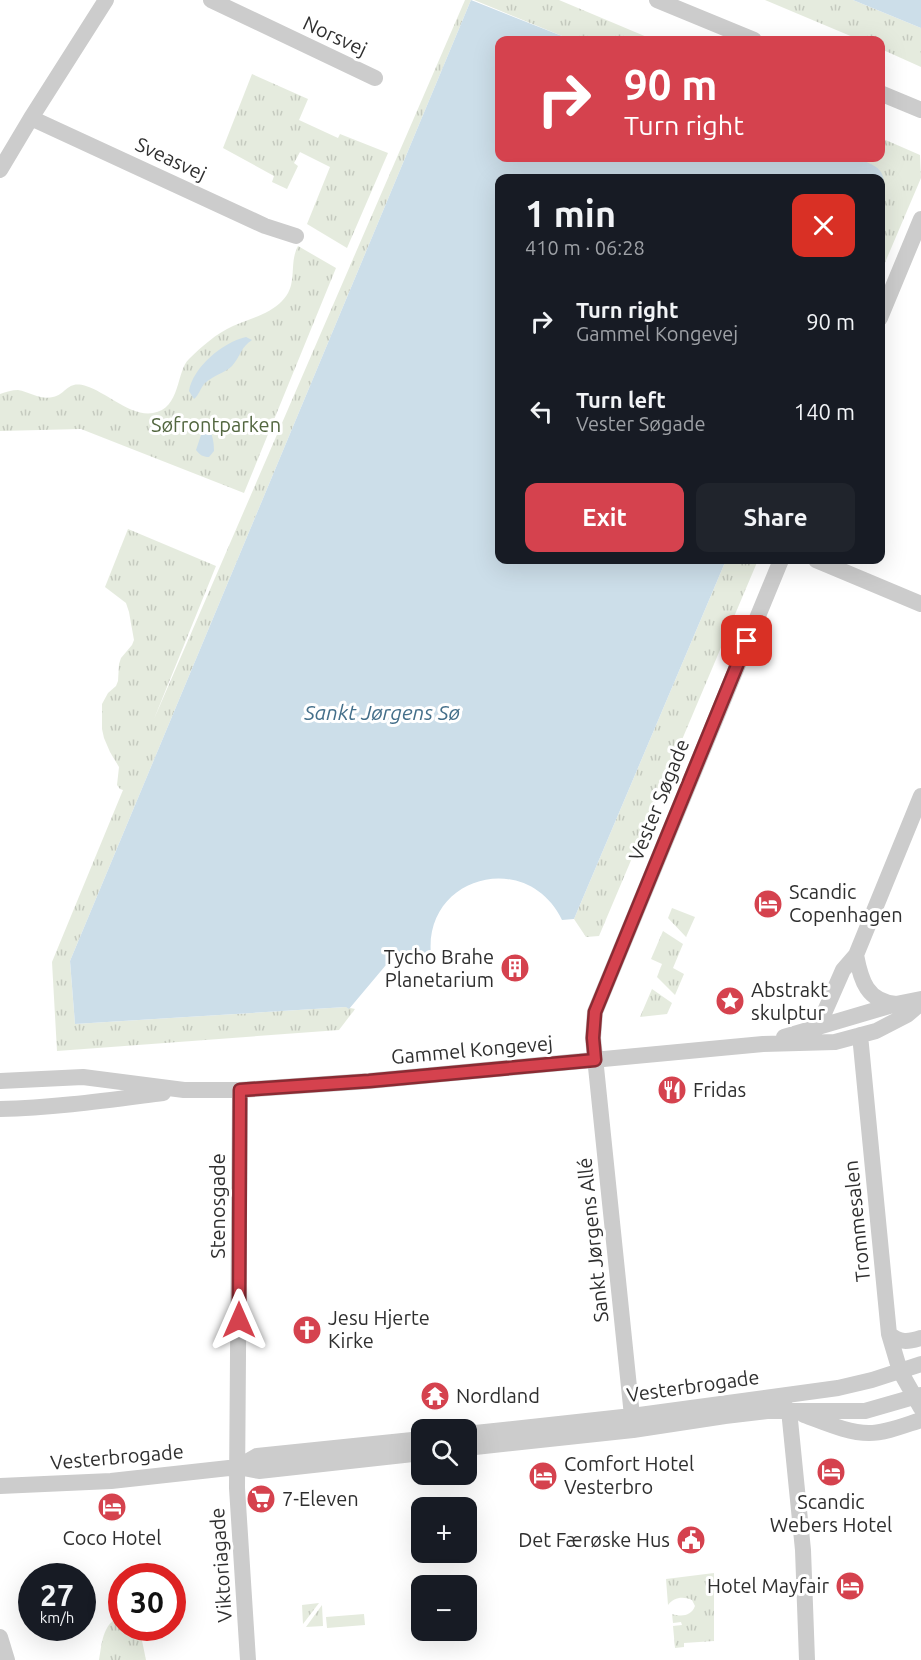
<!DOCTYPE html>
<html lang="en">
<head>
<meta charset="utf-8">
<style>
  body { margin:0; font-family:Ubuntu,sans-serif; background:#20242c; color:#f1f3f6; height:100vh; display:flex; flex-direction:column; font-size:22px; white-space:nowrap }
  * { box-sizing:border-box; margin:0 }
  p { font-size:20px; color:#9ea1a6 }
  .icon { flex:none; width:33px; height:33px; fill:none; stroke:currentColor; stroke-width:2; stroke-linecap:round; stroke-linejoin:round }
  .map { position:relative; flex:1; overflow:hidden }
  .drawer { position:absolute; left:495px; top:174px; width:390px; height:390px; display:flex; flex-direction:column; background:#171b24; border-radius:12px; box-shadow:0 6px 24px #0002 }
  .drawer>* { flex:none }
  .banner { position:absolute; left:495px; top:36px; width:390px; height:126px; border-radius:12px; box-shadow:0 6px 24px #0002; background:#d5424e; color:#fff; overflow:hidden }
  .controls { position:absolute; left:411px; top:1419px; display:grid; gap:12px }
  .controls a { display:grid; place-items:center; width:66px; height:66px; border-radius:12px; background:#171b24; box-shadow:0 6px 24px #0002; font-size:30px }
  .speed { position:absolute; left:18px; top:1563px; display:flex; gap:12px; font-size:30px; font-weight:700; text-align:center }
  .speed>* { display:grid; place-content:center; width:78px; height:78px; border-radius:50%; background:#171b24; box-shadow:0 6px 24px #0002; line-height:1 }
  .speed small { font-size:15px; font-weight:400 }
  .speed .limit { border:9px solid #d22; background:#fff; color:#111 }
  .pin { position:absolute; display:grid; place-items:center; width:51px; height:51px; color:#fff; margin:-26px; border-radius:12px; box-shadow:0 3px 9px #0006 }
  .me { position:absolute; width:66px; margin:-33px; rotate:0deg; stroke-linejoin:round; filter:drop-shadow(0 0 4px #0008) }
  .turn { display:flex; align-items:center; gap:21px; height:126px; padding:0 30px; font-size:27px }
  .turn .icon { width:78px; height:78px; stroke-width:2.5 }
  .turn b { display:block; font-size:42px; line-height:51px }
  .round { display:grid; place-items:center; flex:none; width:63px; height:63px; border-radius:12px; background:#20242c }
  .headline { display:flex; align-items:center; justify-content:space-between; height:102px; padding:0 30px }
  h1 { font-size:36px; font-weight:600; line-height:45px }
  .action { display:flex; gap:12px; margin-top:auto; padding:12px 30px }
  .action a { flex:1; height:69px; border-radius:12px; background:#d5424e; color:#fff; font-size:24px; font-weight:600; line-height:69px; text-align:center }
  .action a+a { background:#20242c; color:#f1f3f6 }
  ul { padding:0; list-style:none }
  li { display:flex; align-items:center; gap:18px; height:90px; padding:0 30px }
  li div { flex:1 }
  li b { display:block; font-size:22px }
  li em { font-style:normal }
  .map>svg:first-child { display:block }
  .grass { fill:url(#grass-tufts) }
  .garden { fill:#e5ebde }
  .water { fill:#ccdee9 }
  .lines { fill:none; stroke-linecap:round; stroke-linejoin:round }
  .minor { stroke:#ccc; stroke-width:16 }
  .route-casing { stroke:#8a2b33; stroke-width:15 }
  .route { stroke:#d5424e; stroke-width:10 }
  .labels { text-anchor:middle; stroke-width:6; stroke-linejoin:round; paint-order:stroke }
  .street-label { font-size:20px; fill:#2f2f2f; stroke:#fff }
  .park-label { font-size:20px; fill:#536740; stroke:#fff }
  .poi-label { font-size:20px; fill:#2f2f2f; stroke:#fff; text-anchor:start }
  .water-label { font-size:21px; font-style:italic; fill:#446f8a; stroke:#fff }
</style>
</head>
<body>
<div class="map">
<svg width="921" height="1660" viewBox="0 0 921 1660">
  <defs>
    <pattern id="grass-tufts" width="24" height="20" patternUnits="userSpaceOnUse" patternTransform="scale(1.5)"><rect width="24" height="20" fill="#e5ebde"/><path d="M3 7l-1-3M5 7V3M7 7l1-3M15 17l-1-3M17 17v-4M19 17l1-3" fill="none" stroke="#c5cabf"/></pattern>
  </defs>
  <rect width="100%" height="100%" fill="#fff"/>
  <path class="grass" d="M465,0H471L70,961L75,1024L346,1007L355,1009L339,1030L57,1051L52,962L123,790L120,789L117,785L119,767L110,752L104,738L102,729V704L108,693L116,686L118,681L119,664L121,658L132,645L134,640L129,612L126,603L105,587L128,529L216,566L154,719Z
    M474,0H559L654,40H572Z
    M765,0H853L921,28V67L881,49L880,40H860Z
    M252,74L308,99L299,120L338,138L340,134L388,153L347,248L307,224L330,167L300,152L294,163L298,166L287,189L272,182L274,176L223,148Z
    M881,138L920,155L921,178L881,272L880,194L884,180L856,158H880Z
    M298,246L336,268L244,493L81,429L0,431V394C6,392 12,390 18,390C30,392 40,400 53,397C67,394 67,380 86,386C106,392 131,417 153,413C181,409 176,371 189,359C201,347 217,333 233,326C249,319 270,314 282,301C299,284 288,265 298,246Z
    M726,560H758L599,936L586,937L574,919Z
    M672,908L695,917L686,937L668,918Z
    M663,931L683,944L673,968L684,974L675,995L657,977L662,964L651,959Z
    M652,989L672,1003L667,1014L640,1017Z
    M714,1573V1641L684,1643V1647L675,1648L673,1626L682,1625L681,1622L673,1623L672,1614C682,1617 691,1616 695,1606L692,1600C683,1596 674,1597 668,1605L666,1579Z
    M319,1603L303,1624L302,1605Z
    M322,1605L323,1626L306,1627Z
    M119,1617H121L122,1628H133L134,1633L140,1631L146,1660H99C102,1644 102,1625 119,1617Z"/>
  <path class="garden" d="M364,1614L365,1625L327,1628L326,1617Z"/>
  <path class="water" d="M471,0L572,40H500V158H856C875,165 890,170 881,194L880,178H500V560H726L574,919L562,920C527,848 423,876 431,955L391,959L349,1009L346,1007L75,1024L70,961Z
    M853,0H921V28Z
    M246,337L252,340C240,348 241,356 232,366C225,373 213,375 204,384C200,389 199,395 194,399L189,391C193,367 223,342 246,337Z
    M202,422C212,427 214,441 214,451L209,457C203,457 200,455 196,450L201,435V423Z"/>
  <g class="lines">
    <path class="minor" d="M211,0L375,78
      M657,0L754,40
      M880,93L921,110
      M31,118L265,226L296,236
      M0,170L31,118L106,0
      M880,318L921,219
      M816,560L921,604
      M856,955C861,981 867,1001 896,1004
      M818,1027L843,970L856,955L921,796
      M860,1035L889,1334L900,1371L921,1408
      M784,1037L896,1004L921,999
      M0,1081L83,1077L184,1090H240L369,1081L763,1044L835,1042L876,1031L907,1015L921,1003
      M240,1090L237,1488L248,1660
      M0,1109C55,1108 109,1100 163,1093
      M889,1334C900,1343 908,1342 921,1338
      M789,1410L803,1550L807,1660
      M804,1415C824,1422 847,1433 869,1433C886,1433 905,1425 921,1420
      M632,1416L593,1038L595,1012L781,560
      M466,1434L632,1416L838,1388L872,1380L921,1364
      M466,1448L633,1430L725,1416L767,1411H865L921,1395
      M238,1467L257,1456L422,1439
      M0,1486L111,1481L238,1467L259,1471L422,1453
      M0,1637L7,1660"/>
  </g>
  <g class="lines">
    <g class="route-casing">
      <path id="route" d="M239,1320L240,1090L369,1081L595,1060L593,1038L595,1012L747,641"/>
    </g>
    <use href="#route" class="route"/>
  </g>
  <defs>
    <g id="hotel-disc" transform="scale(1.5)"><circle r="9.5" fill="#d5424e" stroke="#fff"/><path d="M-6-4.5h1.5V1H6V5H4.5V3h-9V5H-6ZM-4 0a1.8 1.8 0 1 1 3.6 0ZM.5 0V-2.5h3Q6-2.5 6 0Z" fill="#fff"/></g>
    <g id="building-disc" transform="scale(1.5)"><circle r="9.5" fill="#d5424e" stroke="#fff"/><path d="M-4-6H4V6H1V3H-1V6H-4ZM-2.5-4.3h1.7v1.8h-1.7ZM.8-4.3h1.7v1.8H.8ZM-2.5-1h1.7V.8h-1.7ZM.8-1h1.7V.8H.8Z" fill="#fff"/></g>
    <g id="sight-disc" transform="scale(1.5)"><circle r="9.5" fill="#d5424e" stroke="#fff"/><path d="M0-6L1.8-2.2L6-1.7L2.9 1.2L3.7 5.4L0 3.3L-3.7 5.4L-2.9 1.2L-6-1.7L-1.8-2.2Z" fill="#fff"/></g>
    <g id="restaurant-disc" transform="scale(1.5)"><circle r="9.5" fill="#d5424e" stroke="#fff"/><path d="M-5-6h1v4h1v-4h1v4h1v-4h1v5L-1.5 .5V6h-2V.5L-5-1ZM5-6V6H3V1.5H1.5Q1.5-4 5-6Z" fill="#fff"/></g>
    <g id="church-disc" transform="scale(1.5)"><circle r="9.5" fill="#d5424e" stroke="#fff"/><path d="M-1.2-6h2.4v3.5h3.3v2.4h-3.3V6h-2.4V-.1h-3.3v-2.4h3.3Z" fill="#fff"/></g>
    <g id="temple-disc" transform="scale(1.5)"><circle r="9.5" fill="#d5424e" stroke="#fff"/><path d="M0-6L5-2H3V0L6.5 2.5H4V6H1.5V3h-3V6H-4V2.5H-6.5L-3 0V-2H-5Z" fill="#fff"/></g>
    <g id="supermarket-disc" transform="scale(1.5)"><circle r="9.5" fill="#d5424e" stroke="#fff"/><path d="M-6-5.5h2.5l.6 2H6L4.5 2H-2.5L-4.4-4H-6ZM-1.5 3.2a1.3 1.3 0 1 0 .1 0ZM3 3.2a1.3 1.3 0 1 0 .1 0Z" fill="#fff"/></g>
    <g id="civic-disc" transform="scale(1.5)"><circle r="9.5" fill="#d5424e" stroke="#fff"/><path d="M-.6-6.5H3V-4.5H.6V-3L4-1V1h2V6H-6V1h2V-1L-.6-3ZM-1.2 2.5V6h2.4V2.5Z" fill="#fff"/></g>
  </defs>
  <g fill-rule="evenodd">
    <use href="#hotel-disc" x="768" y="904"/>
    <use href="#building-disc" x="515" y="968"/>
    <use href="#sight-disc" x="730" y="1001"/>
    <use href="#restaurant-disc" x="672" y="1090"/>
    <use href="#church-disc" x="307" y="1330"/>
    <use href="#temple-disc" x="435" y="1396"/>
    <use href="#hotel-disc" x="831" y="1472"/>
    <use href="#hotel-disc" x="543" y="1476"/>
    <use href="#supermarket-disc" x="261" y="1499"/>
    <use href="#hotel-disc" x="112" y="1507"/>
    <use href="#civic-disc" x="691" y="1540"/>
    <use href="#hotel-disc" x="850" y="1586"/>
  </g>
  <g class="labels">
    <g class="street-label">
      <text transform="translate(335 36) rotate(25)" y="7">Norsvej</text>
      <text transform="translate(171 159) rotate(25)" y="7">Sveasvej</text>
      <text transform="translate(659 800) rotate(-68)" y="7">Vester Søgade</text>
      <text transform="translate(472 1050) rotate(-5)" y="7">Gammel Kongevej</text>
      <text transform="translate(218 1206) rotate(-90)" y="7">Stenosgade</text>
      <text transform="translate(857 1221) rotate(-96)" y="7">Trommesalen</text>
      <text transform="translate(593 1240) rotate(-96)" y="7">Sankt Jørgens Allé</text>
      <text transform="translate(693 1386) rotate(-8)" y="7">Vesterbrogade</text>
      <text transform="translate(117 1457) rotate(-5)" y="7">Vesterbrogade</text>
      <text transform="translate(221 1565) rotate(-94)" y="7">Viktoriagade</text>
    </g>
    <g class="park-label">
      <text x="216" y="432">Søfrontparken</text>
    </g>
    <g class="poi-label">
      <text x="789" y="899">Scandic<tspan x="789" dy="23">Copenhagen</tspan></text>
      <text x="494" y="964" text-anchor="end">Tycho Brahe<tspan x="494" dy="23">Planetarium</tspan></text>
      <text x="751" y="997">Abstrakt<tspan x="751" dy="23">skulptur</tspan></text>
      <text x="693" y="1097">Fridas</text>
      <text x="328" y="1325">Jesu Hjerte<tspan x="328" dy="23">Kirke</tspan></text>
      <text x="456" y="1403">Nordland</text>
      <text x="564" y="1471">Comfort Hotel<tspan x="564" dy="23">Vesterbro</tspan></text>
      <text x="282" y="1506">7-Eleven</text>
      <text x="831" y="1509" text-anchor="middle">Scandic<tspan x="831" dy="23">Webers Hotel</tspan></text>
      <text x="112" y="1545" text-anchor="middle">Coco Hotel</text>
      <text x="670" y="1547" text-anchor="end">Det Færøske Hus</text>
      <text x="829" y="1593" text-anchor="end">Hotel Mayfair</text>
    </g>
    <g class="water-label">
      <text x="382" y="720">Sankt Jørgens Sø</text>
    </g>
  </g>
</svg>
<div class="controls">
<a><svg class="icon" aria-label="search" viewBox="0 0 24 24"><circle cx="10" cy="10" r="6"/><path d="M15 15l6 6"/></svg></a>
<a>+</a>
<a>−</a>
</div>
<div class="speed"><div>27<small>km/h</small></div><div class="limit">30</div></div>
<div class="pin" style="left:747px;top:641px;background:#d93025"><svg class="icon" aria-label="arrive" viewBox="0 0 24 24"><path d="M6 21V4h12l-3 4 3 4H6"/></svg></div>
<svg class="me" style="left:239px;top:1320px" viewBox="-20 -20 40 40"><path d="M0-17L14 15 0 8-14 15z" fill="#d5424e" stroke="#fff" stroke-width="4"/></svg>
<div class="banner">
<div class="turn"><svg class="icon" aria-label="right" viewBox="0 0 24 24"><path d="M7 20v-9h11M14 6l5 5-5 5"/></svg><div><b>90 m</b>Turn right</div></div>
</div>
<section class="drawer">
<div class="headline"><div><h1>1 min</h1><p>410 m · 06:28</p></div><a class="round" style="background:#d93025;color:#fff"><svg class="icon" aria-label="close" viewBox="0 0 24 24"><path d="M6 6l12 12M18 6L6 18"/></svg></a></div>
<ul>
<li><svg class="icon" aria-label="right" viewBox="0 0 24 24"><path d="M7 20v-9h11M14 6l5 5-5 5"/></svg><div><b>Turn right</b><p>Gammel Kongevej</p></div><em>90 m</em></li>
<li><svg class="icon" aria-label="left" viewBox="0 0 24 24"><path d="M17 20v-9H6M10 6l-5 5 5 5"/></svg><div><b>Turn left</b><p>Vester Søgade</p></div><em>140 m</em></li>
</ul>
<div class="action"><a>Exit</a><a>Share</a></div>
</section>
</div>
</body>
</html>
